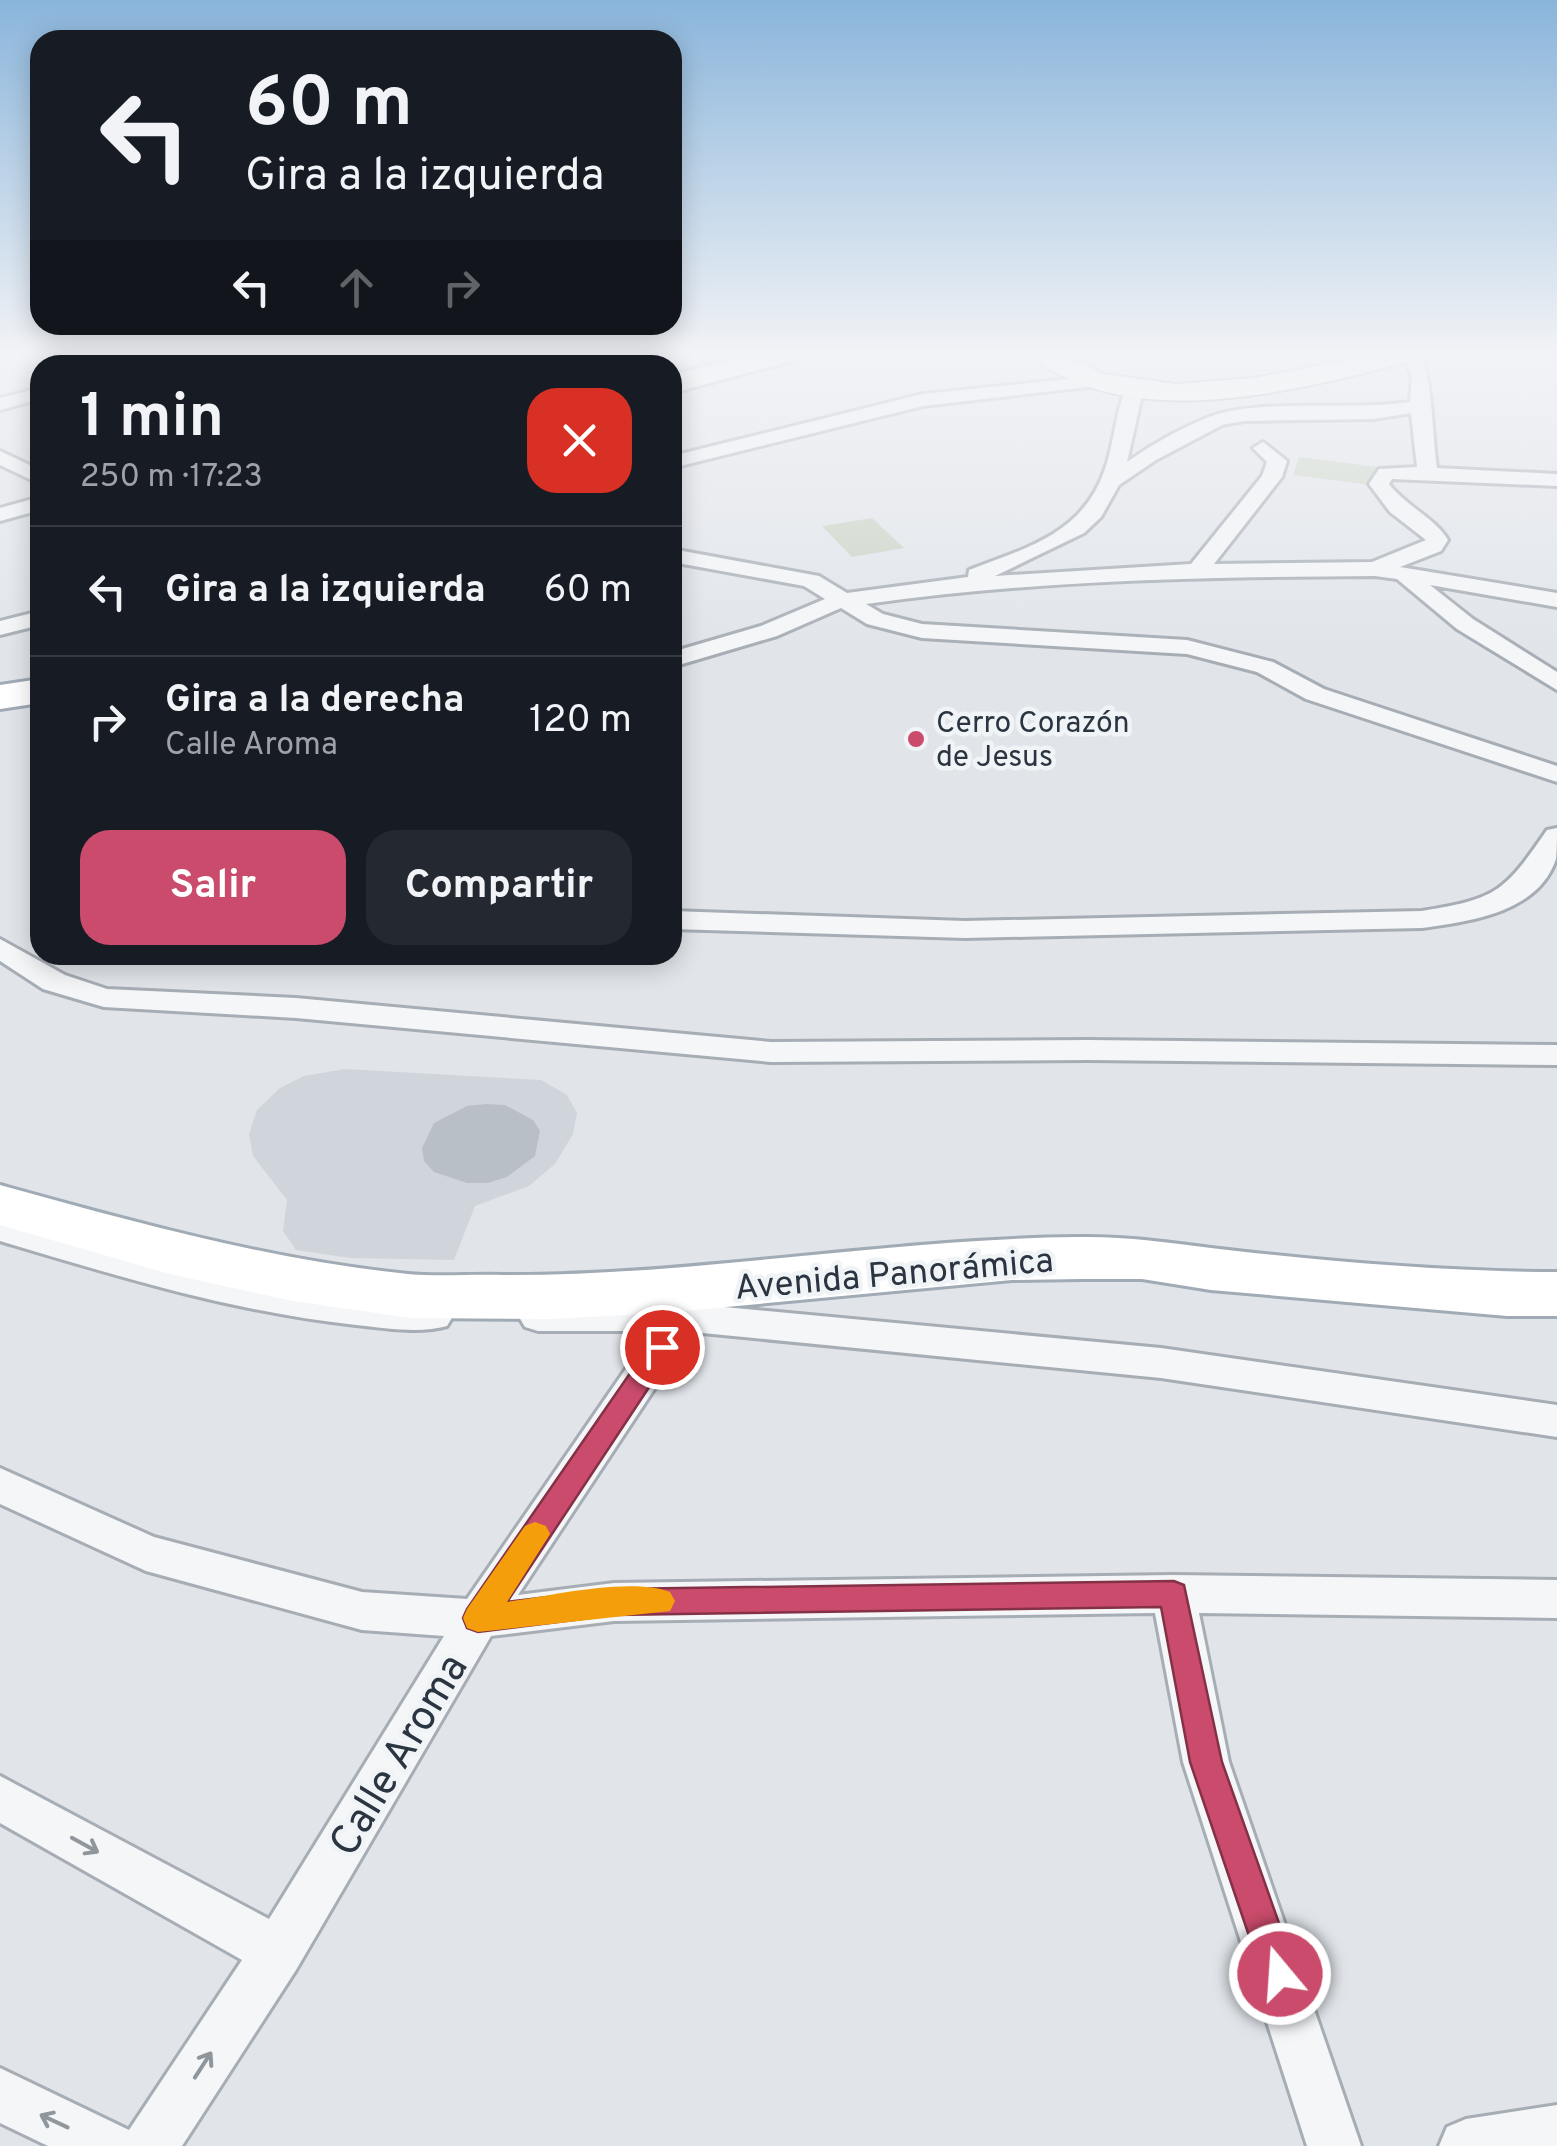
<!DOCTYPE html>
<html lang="es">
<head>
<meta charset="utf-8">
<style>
  body { margin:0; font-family:Overpass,sans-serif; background:#242831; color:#f1f3f6; height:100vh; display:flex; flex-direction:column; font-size:38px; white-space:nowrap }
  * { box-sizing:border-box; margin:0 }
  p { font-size:32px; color:#9ea1a6 }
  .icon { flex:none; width:55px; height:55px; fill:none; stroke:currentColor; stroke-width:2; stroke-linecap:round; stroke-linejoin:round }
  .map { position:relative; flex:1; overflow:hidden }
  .panel { position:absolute; left:30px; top:355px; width:652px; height:610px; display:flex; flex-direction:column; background:#171b24; border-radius:30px; box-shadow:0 5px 25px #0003 }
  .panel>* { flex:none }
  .banner { position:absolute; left:30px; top:30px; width:652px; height:305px; border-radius:30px; box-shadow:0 5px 25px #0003; background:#171b24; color:#f1f3f6; overflow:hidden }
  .pin { position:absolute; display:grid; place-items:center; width:85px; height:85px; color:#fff; margin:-42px; border:5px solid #fff; border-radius:50%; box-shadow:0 2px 10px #0007 }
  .me { position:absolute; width:110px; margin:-55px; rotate:342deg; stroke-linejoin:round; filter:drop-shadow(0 0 8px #0008) }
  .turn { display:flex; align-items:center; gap:35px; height:210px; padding:0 50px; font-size:45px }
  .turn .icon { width:130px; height:130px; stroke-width:2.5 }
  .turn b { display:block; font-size:70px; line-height:85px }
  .lanes { display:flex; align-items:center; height:95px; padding:0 50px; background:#0003; justify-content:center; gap:50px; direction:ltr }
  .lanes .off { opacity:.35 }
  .round { display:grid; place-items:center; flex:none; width:105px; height:105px; border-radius:30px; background:#242831 }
  .headline { display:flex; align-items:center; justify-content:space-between; height:170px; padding:0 50px }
  h1 { font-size:60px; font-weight:700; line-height:75px }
  .button { display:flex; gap:20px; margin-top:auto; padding:20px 50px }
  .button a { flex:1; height:115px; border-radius:30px; background:#ca4b6b; color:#fff; font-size:40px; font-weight:700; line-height:115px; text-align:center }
  .button a+a { background:#242831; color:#f1f3f6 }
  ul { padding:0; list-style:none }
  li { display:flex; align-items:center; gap:30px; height:130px; padding:0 50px; border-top:2px solid #363941 }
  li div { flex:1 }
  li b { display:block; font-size:38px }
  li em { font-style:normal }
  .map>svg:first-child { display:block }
  .built { fill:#d0d5db }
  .green { fill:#c9d3c3 }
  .building { fill:#b9bfc6 }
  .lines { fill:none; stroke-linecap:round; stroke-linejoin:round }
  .street-casing { stroke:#a6adb4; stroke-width:6 }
  .secondary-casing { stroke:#a6adb4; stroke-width:4 }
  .primary-casing { stroke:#a1abb5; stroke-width:6 }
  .street { fill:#f4f6f8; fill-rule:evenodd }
  .secondary { fill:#fff; fill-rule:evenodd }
  .primary { fill:#fff; fill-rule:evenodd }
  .oneway { stroke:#8f969c }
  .route { fill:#ca4b6b; stroke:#833146; stroke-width:2.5 }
  .slow { fill:#f59e0b }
  .poi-dot { fill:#ca4b6b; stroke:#f1f4f7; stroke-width:4 }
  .labels { text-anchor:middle; stroke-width:9; stroke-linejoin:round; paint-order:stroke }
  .far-poi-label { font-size:30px; fill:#2a3541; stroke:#f1f4f7; text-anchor:start }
  .street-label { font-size:35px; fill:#2a3541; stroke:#f1f4f7 }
  .near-street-label { font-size:42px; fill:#2a3541; stroke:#f1f4f7 }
</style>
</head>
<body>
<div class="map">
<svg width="1557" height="2146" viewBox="0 0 1557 2146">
  <rect width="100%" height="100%" fill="#e1e5ea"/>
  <path class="built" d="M345,1069L541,1080L567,1095L577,1113L573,1134L555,1164L529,1186L475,1206L454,1260L350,1258L296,1250L283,1231L287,1200L253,1156L249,1134L257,1110L280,1088L304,1076Z"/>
  <path class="green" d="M1299,457L1377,467L1372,485L1293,475Z
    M872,518L904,548L852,557L822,526Z"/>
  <path class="building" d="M486,1104L505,1105L533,1120L540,1131L535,1156L507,1177L488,1183H467L434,1172L424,1161L422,1148L434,1123L467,1106Z"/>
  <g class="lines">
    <g class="street-casing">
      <path id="street" d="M161,354H190L161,365H132Z
        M494,354H537L554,363C539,367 526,358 512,360C496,362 484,365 468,365Z
        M635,354H661L637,365H611Z
        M1330,354H1354L1372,364L1363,369Z
        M1403,354H1421C1433,386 1432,432 1437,468L1557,474V486L1392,479L1389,484C1406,506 1436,519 1448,540L1441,551L1400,567L1557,593V607L1430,585L1473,619L1557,672V690L1457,629L1397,579L1375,576C1205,577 1034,580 866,604L883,614L922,624L1187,640L1273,662L1324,689L1557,766V782L1306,699L1257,672L1187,654L922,638L867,624L841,608L777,636L672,667V652L761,626L825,599L804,586L672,562V549L819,576L847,593L968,577L969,570C1029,547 1085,533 1106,466C1115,439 1116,407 1129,382H1141L1144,386L1127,462C1151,445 1181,428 1209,417C1258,398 1352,411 1410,402L1412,377ZM1411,413L1417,467L1379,469L1369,484L1390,512L1426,540L1372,562L1214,564L1282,477L1287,461L1263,442L1253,448L1267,462L1262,476L1191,564L995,576L1084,533L1101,517L1119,485L1156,460L1222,425L1244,421L1374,419Z
        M1098,376L1107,381L1104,385L923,406L672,468V456L923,394Z
        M40,388V399L0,410V398Z
        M0,451L40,470V484L0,465Z
        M40,497V510L0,521V508Z
        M40,611V625L0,635V621Z
        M1557,828C1557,837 1557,851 1556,859C1538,913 1470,921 1422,928L965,938L672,929V911L965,921L1422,911C1498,899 1505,891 1547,830Z
        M0,939L65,975L107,989L296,998L771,1042L1089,1040L1557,1045V1065L1089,1060L771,1062L296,1018L104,1007L43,989L0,961Z
        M0,1215C143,1257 284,1295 434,1302L447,1306L453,1316L447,1326C420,1334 385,1328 356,1325C234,1312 117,1276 0,1241Z
        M538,1303H682L1161,1348L1557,1405V1437L1161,1378L692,1332L518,1595L614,1583L1173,1575L1557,1580V1618L1199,1613L1229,1762L1361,2146H1307L1183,1762L1155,1613L614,1621L491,1636L296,1970L182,2146H48L0,2123V2068L129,2130L242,1960L0,1823V1776L269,1919L444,1636L362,1630L146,1571L0,1504V1468L154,1537L362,1592L467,1599L652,1331H538L525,1327L519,1317L525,1307Z
        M1557,2105V2146H1439L1447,2127L1466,2119Z"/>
    </g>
    <g class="secondary-casing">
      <path id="secondary" d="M1029,354H1062L1104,374L1175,384L1255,378L1375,354H1423L1419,359C1314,386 1163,428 1061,375C1050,369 1037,364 1029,354Z"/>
    </g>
    <g class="primary-casing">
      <path id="primary" d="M753,354H800L796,360L672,393V375Z
        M40,679V703L0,709V685Z
        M0,1185C134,1222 269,1260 408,1274C439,1277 472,1274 503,1275C695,1276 885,1239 1077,1237C1123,1236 1165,1242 1211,1248C1321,1261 1447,1272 1557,1272V1316H1507L1211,1290L1142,1279H1082L1012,1280L662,1313L551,1319L411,1318L293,1301L170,1274L0,1225Z"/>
    </g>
    <use href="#street" class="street"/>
    <use href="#secondary" class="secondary"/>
    <use href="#primary" class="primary"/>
  </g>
  <defs><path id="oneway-shaft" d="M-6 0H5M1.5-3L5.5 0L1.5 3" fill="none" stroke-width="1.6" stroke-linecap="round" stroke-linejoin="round" transform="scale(2.5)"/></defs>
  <g class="oneway">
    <use href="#oneway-shaft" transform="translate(85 1845) rotate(29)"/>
    <use href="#oneway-shaft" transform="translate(203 2065) rotate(-57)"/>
    <use href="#oneway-shaft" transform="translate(54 2121) rotate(-155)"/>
  </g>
  <linearGradient id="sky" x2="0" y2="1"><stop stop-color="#8ab5db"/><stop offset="0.54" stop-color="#f2f3f6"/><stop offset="1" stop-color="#f2f3f6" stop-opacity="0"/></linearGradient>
  <rect width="1557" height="655" fill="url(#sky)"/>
  <path class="route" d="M662,1337L671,1340L675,1347L671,1354L507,1602L614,1589L1174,1581L1184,1585L1222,1762L1297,1974L1292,1986L1280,1992L1267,1986L1262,1974L1190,1762L1161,1607L614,1615L478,1632L467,1628L463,1618L467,1609L653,1340Z"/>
  <path class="slow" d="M535,1522L546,1526L550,1534L507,1602C551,1596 629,1577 670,1592L675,1601L670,1611L478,1632L467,1628L463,1618L467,1609L525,1526Z"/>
  <circle class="poi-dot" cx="916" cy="739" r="10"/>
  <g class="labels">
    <g class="far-poi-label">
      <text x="936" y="732">Cerro Corazón<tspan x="936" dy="34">de Jesus</tspan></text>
    </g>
    <g class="street-label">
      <text transform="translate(894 1273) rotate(-5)" y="12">Avenida Panorámica</text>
    </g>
    <g class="near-street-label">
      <text transform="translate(397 1754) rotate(-59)" y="15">Calle Aroma</text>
    </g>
  </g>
</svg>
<div class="pin" style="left:662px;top:1347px;background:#d93025"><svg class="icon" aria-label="arrive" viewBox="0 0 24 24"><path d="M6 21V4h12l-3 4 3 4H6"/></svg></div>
<svg class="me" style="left:1280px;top:1974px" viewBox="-20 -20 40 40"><circle r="17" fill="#ca4b6b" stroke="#fff" stroke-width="3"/><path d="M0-11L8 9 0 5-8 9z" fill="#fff"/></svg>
<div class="banner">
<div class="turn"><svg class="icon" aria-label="left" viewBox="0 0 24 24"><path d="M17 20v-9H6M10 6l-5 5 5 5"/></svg><div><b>60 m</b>Gira a la izquierda</div></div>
<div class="lanes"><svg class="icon" aria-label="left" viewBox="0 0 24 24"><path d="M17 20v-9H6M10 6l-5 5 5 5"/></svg><svg class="icon off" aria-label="ahead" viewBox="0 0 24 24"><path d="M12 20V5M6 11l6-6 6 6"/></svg><svg class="icon off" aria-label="right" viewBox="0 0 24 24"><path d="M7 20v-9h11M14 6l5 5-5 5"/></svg></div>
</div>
<section class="panel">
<div class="headline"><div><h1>1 min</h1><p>250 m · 17:23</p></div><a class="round" style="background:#d93025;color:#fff"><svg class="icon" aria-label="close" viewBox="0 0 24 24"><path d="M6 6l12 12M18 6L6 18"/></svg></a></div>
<ul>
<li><svg class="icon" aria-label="left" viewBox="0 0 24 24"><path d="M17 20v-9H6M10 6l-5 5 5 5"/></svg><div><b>Gira a la izquierda</b></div><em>60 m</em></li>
<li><svg class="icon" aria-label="right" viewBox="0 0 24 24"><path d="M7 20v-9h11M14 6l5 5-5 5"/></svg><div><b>Gira a la derecha</b><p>Calle Aroma</p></div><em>120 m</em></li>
</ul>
<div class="button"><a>Salir</a><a>Compartir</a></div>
</section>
</div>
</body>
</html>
